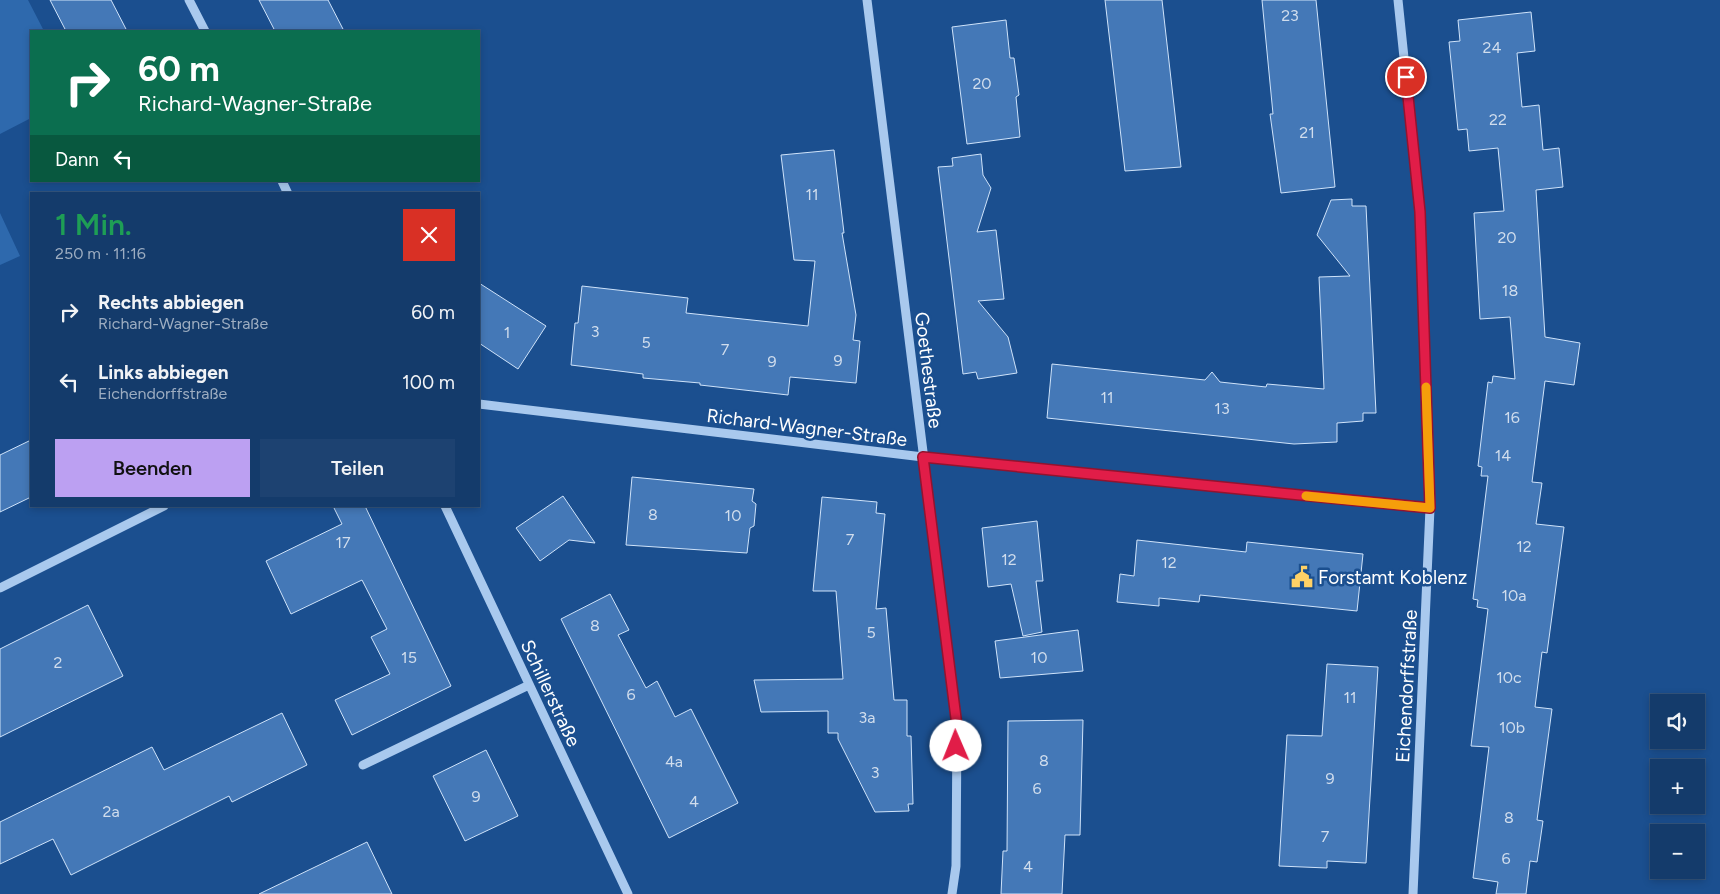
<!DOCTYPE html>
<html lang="de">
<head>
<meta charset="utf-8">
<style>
  body { margin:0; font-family:Figtree,sans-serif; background:#1d4271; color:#f1f3f6; height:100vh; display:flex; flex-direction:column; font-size:19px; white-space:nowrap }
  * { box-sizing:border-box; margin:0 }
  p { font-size:16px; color:#9dadc1 }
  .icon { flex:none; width:28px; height:28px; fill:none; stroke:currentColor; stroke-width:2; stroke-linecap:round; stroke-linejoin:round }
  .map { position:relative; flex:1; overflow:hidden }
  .panel { position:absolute; left:30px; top:192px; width:450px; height:315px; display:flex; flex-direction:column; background:#143b6b; border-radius:0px; box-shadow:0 2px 8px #0003,0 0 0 1px #33557e }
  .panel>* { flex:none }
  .guide { position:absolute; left:30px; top:30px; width:450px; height:152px; border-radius:0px; box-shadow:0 2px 8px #0003,0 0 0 1px #33557e; background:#0b6e4f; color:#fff; overflow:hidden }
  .controls { position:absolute; left:1650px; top:694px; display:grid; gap:10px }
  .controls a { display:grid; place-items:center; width:55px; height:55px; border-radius:0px; background:#143b6b; box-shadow:0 2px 8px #0003,0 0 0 1px #33557e; font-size:25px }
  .pin { position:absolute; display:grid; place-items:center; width:42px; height:42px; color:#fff; margin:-21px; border:2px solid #fff; border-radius:50%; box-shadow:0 1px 5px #0007 }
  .me { position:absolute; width:55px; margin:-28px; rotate:359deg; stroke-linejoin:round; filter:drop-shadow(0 0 4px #0008) }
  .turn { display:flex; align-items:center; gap:18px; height:105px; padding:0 25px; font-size:22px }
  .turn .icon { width:65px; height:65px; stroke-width:2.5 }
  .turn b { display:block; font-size:35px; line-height:42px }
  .then { display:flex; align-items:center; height:48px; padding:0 25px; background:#0003; gap:10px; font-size:19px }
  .round { display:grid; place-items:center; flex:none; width:52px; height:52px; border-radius:0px; background:#1d4271 }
  .head { display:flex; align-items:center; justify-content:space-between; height:85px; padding:0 25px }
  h1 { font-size:30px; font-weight:600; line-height:38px; color:#1e9e55 }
  .primary-button { display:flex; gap:10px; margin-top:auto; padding:10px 25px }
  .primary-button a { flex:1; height:58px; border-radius:0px; background:#bca0f2; color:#111; font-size:20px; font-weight:600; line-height:58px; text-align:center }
  .primary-button a+a { background:#1d4271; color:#f1f3f6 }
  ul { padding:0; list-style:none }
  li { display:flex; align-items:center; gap:15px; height:70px; padding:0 25px }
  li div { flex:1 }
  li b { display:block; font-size:19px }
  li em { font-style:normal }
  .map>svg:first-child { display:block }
  .green { fill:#2e69ad }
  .building { fill:#4478b7; stroke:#cfe3fa }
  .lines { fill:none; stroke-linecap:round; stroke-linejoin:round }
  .minor { stroke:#a9c9ee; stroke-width:9 }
  .route-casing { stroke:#92132f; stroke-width:12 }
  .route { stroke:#e11d48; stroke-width:9 }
  .slow { stroke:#f59e0b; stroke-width:9 }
  .labels { text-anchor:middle; stroke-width:5; stroke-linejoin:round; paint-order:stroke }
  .number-label { font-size:16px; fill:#d0dded }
  .street-label { font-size:19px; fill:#fff; stroke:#1b4f8f }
  .poi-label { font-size:19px; fill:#fff; stroke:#1b4f8f; text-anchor:start }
</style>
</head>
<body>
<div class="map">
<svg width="1720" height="894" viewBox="0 0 1720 894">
  <rect width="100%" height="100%" fill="#1b4f8f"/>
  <path class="green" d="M0,0H28L44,31H31V118L0,134Z
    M0,213L20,256L0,265Z"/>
  <path class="building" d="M50,0H111L127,31H66Z
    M259,0H328L344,31H275Z
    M1105,0H1162L1181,167L1125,171Z
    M1262,0H1316L1335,187L1281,193L1270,114H1273Z
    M1531,12L1535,51L1517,53L1522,107L1539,105L1543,150L1559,148L1563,187L1536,190L1545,337L1580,343L1574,385L1545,381L1532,482L1542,483L1536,524L1564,527L1547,653L1542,652L1535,707L1552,709L1537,820L1543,821L1537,862L1530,861L1526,894H1496L1498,882L1473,878L1489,747L1471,746L1488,609L1477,607L1478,600L1473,599L1488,476H1481L1482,467L1478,466L1488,382L1492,383L1493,376L1515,379L1510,317L1480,319L1474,213L1504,211L1498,148L1469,151L1467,129L1458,130L1449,42L1460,41L1458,20Z
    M1006,20L1010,58H1014L1019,95L1016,97L1020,137L967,144L952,27Z
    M834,150L844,233H842L856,315L853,340L860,341L856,383L790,377L788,395L700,385V383L643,378V374L571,365L575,323H578L582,286L688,298L686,313L808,326L815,261L794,260L781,155Z
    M981,154L983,175L991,188L977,232L996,230L1004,299L978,301L1008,337L1017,373L978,379L976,372L963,374L938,167L953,166L952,158Z
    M1352,199V206H1366L1376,413H1363V421L1337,423V442L1294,444L1047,418L1052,364L1205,380L1212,372L1220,382L1266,387L1267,384L1324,389L1319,277L1350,276L1317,235L1331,200Z
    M479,283L546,326L518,369L479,343Z
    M31,440V497L0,512V455Z
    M632,477L754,489L752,501L756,504L754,526L750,528L747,553L626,545Z
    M563,496L595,543L569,540L540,561L516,528Z
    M822,497L877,502L876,513L885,514L876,609L886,608L894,700H907V736H911L913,804H908L909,811L875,812L838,739V733H828V711L761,712L754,680L843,679L836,591H813Z
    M333,506H365L451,686L352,735L335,700L390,674L371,637L387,629L362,580L291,614L266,561L342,524Z
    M1037,521L1043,581H1036L1042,632L1023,636L1011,584L988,587L982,528Z
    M1137,540L1246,552L1247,542L1363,554L1357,611L1200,595L1199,602L1159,598V606L1117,602L1120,574L1134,576Z
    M610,594L629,630L618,635L646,688L657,681L675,717L691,709L738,803L669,838L561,619Z
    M88,605L123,676L0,737V649Z
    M1078,630L1083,671L1000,678L995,641Z
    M1327,664L1378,667L1366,863L1327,861V868L1279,866L1287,735L1322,736Z
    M282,713L307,765L232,802L229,796L71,875L53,839L0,864V822L152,747L164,770Z
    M1083,720L1080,835H1065L1062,894H1001L1003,851H1007L1008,721Z
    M486,750L518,816L465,841L433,776Z
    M367,842L392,894H259Z"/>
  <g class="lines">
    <path class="minor" d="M189,0L205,31
      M867,0L957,726L956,866L952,894
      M1398,0L1420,212L1430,508L1413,894
      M282,181L288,194
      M479,404L923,457L1430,508
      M445,506L628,894
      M0,588L164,506
      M363,765L529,685"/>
  </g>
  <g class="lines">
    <g class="route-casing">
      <path id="route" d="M956,746L957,726L923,457L1430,508L1420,212L1406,77"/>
    </g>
    <use href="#route" class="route"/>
    <path class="slow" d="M1306,496L1430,508L1426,387"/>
  </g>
  <defs>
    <g id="civic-bare" transform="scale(1.725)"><path d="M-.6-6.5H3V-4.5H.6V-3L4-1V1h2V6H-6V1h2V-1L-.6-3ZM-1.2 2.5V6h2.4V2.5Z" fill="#ffd166" stroke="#1b4f8f" stroke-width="2.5" paint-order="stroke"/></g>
  </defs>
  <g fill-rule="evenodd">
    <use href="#civic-bare" x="1302" y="577"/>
  </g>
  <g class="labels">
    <g class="number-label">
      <text x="1290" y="21">23</text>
      <text x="1492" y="53">24</text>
      <text x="982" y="89">20</text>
      <text x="1498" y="125">22</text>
      <text x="1307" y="138">21</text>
      <text x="812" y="200">11</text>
      <text x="1507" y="243">20</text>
      <text x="1510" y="296">18</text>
      <text x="595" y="337">3</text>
      <text x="507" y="338">1</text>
      <text x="646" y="348">5</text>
      <text x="725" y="355">7</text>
      <text x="838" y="366">9</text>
      <text x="772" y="367">9</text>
      <text x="1107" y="403">11</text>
      <text x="1222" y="414">13</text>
      <text x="1512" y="423">16</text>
      <text x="1503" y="461">14</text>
      <text x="653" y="520">8</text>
      <text x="733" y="521">10</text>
      <text x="850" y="545">7</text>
      <text x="343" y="548">17</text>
      <text x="1524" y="552">12</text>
      <text x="1009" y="565">12</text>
      <text x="1169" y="568">12</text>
      <text x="1514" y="601">10a</text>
      <text x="595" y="631">8</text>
      <text x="871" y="638">5</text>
      <text x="409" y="663">15</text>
      <text x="1039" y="663">10</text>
      <text x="58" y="668">2</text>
      <text x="1509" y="683">10c</text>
      <text x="631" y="700">6</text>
      <text x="1350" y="703">11</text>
      <text x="867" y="723">3a</text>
      <text x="1512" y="733">10b</text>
      <text x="1044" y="766">8</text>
      <text x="674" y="767">4a</text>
      <text x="875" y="778">3</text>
      <text x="1330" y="784">9</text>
      <text x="1037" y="794">6</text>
      <text x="476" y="802">9</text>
      <text x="694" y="807">4</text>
      <text x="111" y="817">2a</text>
      <text x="1509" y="823">8</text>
      <text x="1325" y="842">7</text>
      <text x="1506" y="864">6</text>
      <text x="1028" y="872">4</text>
    </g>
    <g class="street-label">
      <text transform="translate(929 370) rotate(83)" y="7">Goethestraße</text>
      <text transform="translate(807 427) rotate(7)" y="7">Richard-Wagner-Straße</text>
      <text transform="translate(1406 686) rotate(-87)" y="7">Eichendorffstraße</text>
      <text transform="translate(551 693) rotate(65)" y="7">Schillerstraße</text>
    </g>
    <g class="poi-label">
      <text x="1318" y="584">Forstamt Koblenz</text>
    </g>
  </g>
</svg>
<div class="controls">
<a><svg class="icon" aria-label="sound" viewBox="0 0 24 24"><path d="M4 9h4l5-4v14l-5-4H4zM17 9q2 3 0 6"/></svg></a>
<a>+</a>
<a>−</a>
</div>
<div class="pin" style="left:1406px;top:77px;background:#d93025"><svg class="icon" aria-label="arrive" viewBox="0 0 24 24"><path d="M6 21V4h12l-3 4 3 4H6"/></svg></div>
<svg class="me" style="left:956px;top:746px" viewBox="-20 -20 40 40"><circle r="19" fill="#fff"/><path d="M0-13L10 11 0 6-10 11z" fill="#e11d48"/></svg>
<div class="guide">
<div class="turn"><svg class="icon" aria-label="right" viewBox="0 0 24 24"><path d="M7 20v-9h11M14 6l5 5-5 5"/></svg><div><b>60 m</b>Richard-Wagner-Straße</div></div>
<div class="then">Dann<svg class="icon" aria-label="left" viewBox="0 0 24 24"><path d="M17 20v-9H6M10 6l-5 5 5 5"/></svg></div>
</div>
<section class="panel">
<div class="head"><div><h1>1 Min.</h1><p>250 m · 11:16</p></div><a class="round" style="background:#d93025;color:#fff"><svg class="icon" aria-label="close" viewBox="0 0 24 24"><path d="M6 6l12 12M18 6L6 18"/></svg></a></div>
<ul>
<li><svg class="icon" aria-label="right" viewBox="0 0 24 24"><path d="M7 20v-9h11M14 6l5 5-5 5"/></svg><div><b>Rechts abbiegen</b><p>Richard-Wagner-Straße</p></div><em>60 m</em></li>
<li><svg class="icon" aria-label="left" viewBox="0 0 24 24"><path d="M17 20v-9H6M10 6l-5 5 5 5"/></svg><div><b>Links abbiegen</b><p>Eichendorffstraße</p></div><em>100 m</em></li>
</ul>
<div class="primary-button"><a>Beenden</a><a>Teilen</a></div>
</section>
</div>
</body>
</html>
